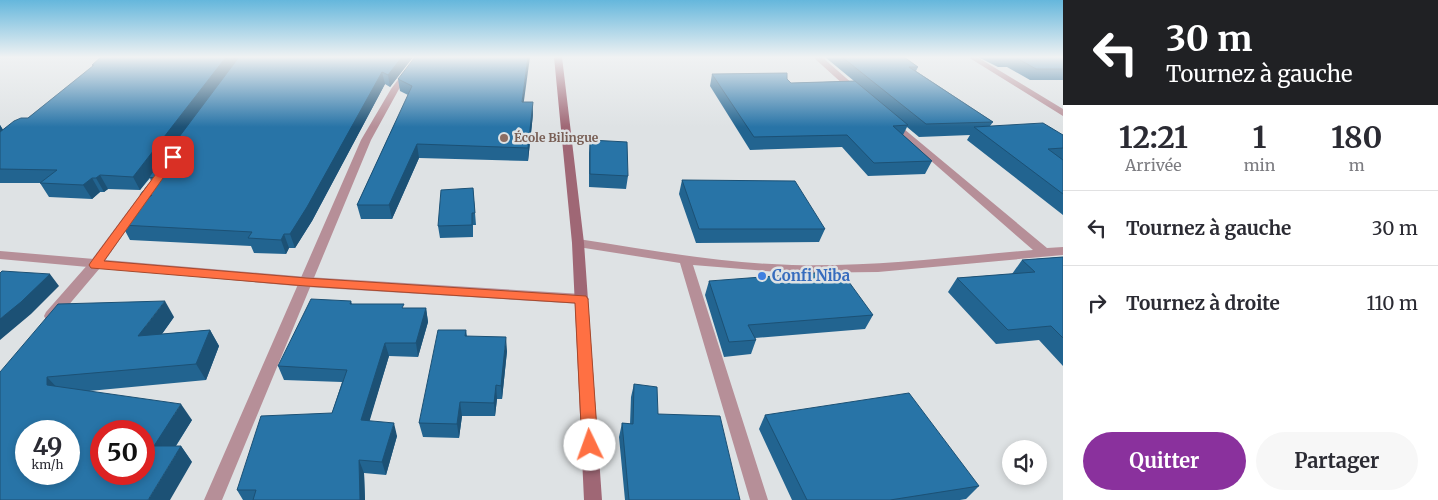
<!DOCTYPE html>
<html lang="fr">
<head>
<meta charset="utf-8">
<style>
  body { margin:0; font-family:Merriweather,serif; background:#f7f7f7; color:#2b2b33; height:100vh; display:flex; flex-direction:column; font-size:19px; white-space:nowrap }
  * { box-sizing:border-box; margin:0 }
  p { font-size:16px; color:#7c7c81 }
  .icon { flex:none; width:28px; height:28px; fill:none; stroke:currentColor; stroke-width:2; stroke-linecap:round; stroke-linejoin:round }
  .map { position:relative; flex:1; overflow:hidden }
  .details { display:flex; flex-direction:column; background:#fff; width:375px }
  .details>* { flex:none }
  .top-card { background:#202124; color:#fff; overflow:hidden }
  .tools { position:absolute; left:1002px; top:440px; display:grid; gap:10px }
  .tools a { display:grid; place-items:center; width:45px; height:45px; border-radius:50%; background:#fff; box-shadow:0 2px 8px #0003; font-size:25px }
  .speed { position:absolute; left:15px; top:420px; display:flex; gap:10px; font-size:25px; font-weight:700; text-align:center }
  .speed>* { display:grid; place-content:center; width:65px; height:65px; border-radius:50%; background:#fff; box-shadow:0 2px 8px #0003; line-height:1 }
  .speed small { font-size:12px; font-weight:400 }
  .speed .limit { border:8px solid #d22; background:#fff; color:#111 }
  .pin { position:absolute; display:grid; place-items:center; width:42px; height:42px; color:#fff; margin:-21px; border-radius:10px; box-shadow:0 2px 8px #0006 }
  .me { position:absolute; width:55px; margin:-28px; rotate:357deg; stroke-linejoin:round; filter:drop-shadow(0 0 4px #0008) }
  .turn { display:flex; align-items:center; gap:18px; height:105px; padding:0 20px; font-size:22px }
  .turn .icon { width:65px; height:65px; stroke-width:2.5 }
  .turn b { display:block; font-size:35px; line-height:42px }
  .eta { display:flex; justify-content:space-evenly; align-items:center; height:85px; text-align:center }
  .eta b { font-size:30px; font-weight:700; line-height:35px }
  .primary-button { display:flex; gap:10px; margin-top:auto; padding:10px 20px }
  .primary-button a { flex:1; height:58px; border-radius:30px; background:#8a319d; color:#fff; font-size:20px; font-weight:700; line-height:58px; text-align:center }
  .primary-button a+a { background:#f7f7f7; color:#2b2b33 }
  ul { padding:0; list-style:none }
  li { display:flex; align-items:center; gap:15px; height:75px; padding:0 20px; border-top:1px solid #e1e1e2 }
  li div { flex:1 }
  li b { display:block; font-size:19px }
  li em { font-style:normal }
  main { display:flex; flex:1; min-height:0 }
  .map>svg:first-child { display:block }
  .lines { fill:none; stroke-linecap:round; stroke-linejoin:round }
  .minor { fill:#b68f98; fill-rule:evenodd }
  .tertiary { fill:#b68f98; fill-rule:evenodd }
  .secondary { fill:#9f6775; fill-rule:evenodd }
  .wall { fill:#226490 }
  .shaded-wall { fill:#1c5175 }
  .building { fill:#2874a7; stroke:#1c5175; fill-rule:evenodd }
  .route { fill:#ff7043; stroke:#a6492c }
  .education-dot { fill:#8d6e63; stroke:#dee2e4; stroke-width:2 }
  .shop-dot { fill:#3f7fe0; stroke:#dee2e4; stroke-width:2 }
  .labels { text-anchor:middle; stroke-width:5; stroke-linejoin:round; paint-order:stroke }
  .far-education-label { font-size:12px; font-weight:bold; fill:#785e54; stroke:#dee2e4; text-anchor:start }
  .shop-label { font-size:15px; font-weight:bold; fill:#366cbe; stroke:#dee2e4; text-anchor:start }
</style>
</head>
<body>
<main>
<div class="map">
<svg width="1063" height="500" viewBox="0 0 1063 500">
  <rect width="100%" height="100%" fill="#dee2e4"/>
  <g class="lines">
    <path class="minor" d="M415,57H423L399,89L371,140L222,500H204L361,140L391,89Z
      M813,57H822L861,91V95H855Z
      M968,57H977L1063,109V116Z
      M892,119L1047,248L1063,247V255L878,272L791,273L693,265L768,500H750L680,263L578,247L572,243L578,239C649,250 720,263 792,265C873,267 953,257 1033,250L889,124V120Z
      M152,183L157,186L100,268L56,320L51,321L46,320L44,316L46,312L90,262L148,184Z"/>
    <path class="tertiary" d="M0,251L307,277L582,294L587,296L589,299L587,302L582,304L307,287L0,259Z"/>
    <path class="secondary" d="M554,57H562L584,243L602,500H584L572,243Z"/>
  </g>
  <path class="wall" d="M239,57H413L390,87L385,84L312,221L295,248H289L286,254L254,253L251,246L130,240L122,225L144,203L140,195L151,181L150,178L140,190L108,189L104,192H100L92,199L49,197L40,183H0V125L3,130L28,118L92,67V65Z
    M825,57H904L918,67L916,71L993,122L990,126L1063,135V215L967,140L970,135L919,137L907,127L903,135L932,161L925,174L868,176L842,147L750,150L710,86L712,74L787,79L791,83L854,81Z
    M978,57H1063V80H1030L1007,67H998Z
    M398,79L523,102L533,114L528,161L419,158L392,219H361L357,205L408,95L400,91Z
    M590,140L628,176L626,189L589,187V153Z
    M682,180L825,229L819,242L696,243L679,194Z
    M473,188L476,225H473V237L440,238L438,226Z
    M1063,257V366L1039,340L996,344L948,292L957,278L1012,274L1022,260Z
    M709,281L873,315L865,329L755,338L756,340L751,354L724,357L705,295Z
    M351,301L352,304L404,308H426L428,322L418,357L389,356L369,421L397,436L386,475L364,473L365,500H243L237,490L332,413L342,382L284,380L278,366Z
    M174,317L162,334L210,330L219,346L206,380L89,391L192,420L176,446H181L192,462L0,372Z
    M466,330L467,336L507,351L502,399H497L495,416H462L459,438L423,437L419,423Z
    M634,384L658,414L740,500H625L619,437L622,423L630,424L631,397Z
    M765,415L979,486L966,499L960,500H792L759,429Z"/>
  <path class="shaded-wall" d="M226,57H239L140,190L133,177Z
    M402,57H413L390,87L388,75Z
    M528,57H530L522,115V102Z
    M382,72L385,84L312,221L295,248L290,234Z
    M533,102V114L528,161V148Z
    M0,125L5,133L0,138Z
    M417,144L419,158L392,219L389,205Z
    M100,175L108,189L104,192L96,178Z
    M92,178L100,192L92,199L83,185Z
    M284,234L289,248L286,254L281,240Z
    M50,274L59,286L31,314L0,340V319Z
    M165,301L174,317L149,352L138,336Z
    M426,308L428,322L418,357L416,343Z
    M210,330L219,346L206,380L196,364Z
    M506,337L507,351L502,399L501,386Z
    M385,343L389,356L366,433L361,420Z
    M47,377L62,393L47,385Z
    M496,385L497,399L495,416L494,403Z
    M460,402L462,416L459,438L457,424Z
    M181,404L192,420L166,461L154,446Z
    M394,423L397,436L386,475L382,462Z
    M181,446L192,462L170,500H148Z
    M359,460L364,473L365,500H360Z"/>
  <path class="building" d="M101,57H226L133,177L100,175L96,178H92L83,185L40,183L57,170L0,169V132L14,121L21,118H28L94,65H92Z
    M239,57H402L388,75L382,72L307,207L290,234H284L281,240L248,238L252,232L122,225L152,195H140L154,178L149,177Z
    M415,57H528L522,102H533L528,148L417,144L389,205H357L412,86L398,79Z
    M842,57H904L918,67H909L993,122L926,124Z
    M1015,57H1063V69H1036Z
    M787,73V79L791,83L855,81L908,125L893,126L932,161L874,163L847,135L754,137L712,74Z
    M1043,123L1063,135V148L1048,149L1063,160V194L974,127Z
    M590,140L627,142L628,176L590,174Z
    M682,180L795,181L825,229H699Z
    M473,188L475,213H472V225L438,226L441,190Z
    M1063,257V338L1051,326L1008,330L957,278L1035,272L1022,260Z
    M2,271L50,274L21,302L0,319V273Z
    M841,271L873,315L748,325L756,340L729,342L709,281Z
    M311,299L351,301L350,304H404L402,308H426L416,343H385L361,420L394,423L382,462L359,460L360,500H253L256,490H237L261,416L332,413L347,370L278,366Z
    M165,301L138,336L210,330L196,364L47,377V385L181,404L154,446H181L148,500H0V372L58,304ZM26,431H69V474H26ZM101,431H144V474H101Z
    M438,330H466L465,336L506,337L501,386L496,385L494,403L460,402L457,424L419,423Z
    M634,384L657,387L658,414L720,416L740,500H629L622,423L633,424Z
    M909,393L979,486L890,500H807L765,415Z"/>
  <linearGradient id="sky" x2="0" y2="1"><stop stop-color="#65b7dc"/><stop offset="0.45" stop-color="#f0f2f3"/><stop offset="1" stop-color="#f0f2f3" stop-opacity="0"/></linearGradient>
  <rect width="1063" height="127" fill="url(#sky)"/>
  <path class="route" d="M170,155H176L178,157L104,261L306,278L586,296L588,299L598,445L595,450L590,452L584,450L582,445L575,303L306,286L91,268L89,265L91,262Z"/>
  <circle class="education-dot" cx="504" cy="138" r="5"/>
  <circle class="shop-dot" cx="762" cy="276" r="5"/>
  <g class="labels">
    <g class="far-education-label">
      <text x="514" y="142">École Bilingue</text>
    </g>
    <g class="shop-label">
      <text x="772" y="281">Confi Niba</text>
    </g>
  </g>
</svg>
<div class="tools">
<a><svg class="icon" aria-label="sound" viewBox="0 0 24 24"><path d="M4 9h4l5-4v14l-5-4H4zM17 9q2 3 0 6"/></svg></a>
</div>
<div class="speed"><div>49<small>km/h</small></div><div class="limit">50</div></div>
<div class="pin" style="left:173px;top:157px;background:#d93025"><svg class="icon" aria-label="arrive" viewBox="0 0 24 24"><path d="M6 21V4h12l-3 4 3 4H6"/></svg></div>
<svg class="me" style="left:590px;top:445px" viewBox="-20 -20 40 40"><circle r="19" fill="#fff"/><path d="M0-13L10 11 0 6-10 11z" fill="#ff7043"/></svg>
</div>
<section class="details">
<div class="top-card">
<div class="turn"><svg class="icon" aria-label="left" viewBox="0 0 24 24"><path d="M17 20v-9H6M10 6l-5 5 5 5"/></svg><div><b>30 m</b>Tournez à gauche</div></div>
</div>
<div class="eta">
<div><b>12:21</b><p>Arrivée</p></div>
<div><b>1</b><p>min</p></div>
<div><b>180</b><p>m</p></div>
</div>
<ul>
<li><svg class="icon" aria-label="left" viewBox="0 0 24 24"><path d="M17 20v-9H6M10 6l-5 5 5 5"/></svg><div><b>Tournez à gauche</b></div><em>30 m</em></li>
<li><svg class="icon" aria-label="right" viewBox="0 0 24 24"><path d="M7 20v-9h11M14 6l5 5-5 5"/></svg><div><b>Tournez à droite</b></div><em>110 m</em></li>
</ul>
<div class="primary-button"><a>Quitter</a><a>Partager</a></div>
</section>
</main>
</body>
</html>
